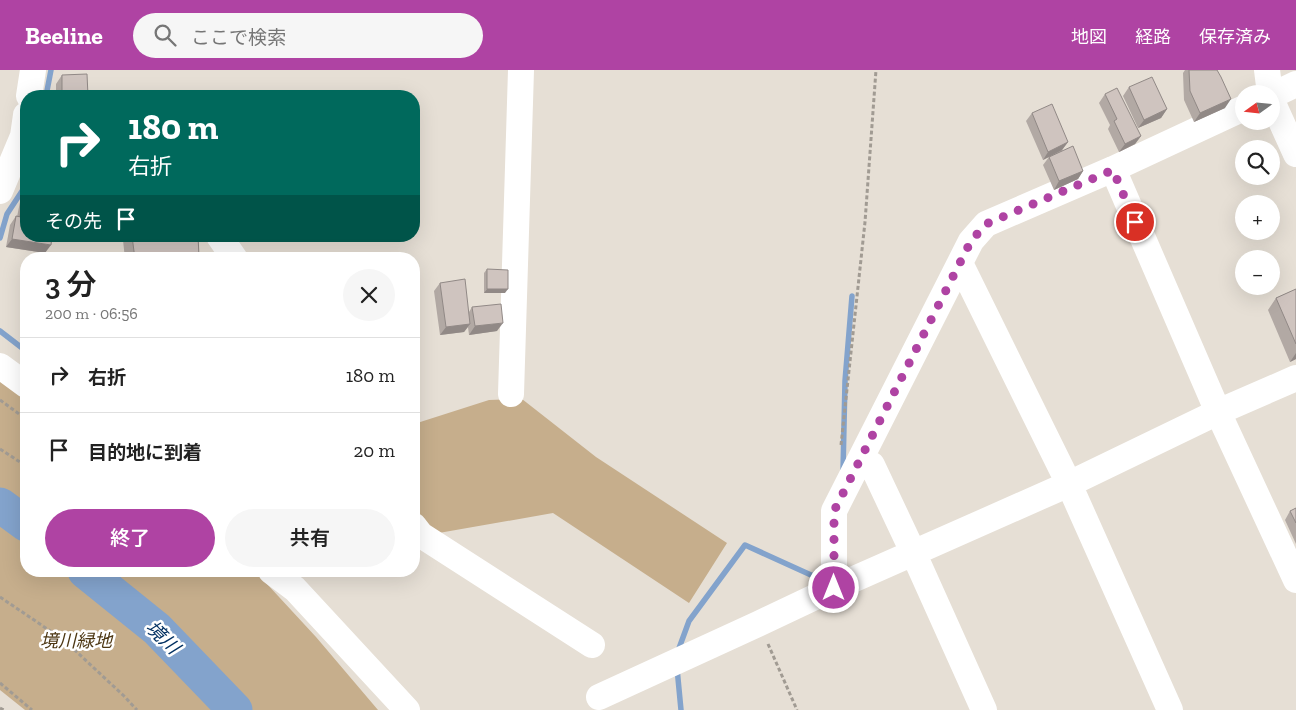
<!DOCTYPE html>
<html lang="ja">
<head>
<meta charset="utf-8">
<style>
  body { margin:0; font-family:"Zilla Slab","Noto Sans JP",serif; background:#f6f6f6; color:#222; height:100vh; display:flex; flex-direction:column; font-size:19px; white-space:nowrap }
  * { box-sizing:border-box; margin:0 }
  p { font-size:16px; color:#767676 }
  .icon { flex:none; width:28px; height:28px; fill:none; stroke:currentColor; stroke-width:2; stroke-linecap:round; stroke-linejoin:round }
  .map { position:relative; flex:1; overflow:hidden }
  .sheet { position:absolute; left:20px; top:182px; width:400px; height:325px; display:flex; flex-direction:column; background:#fff; border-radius:20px; box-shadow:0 5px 20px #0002 }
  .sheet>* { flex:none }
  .hud { position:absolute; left:20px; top:20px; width:400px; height:152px; border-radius:20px; box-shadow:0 5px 20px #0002; background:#00695c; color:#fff; overflow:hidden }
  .needle { width:32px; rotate:255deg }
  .fabs { position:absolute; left:1235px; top:15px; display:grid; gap:10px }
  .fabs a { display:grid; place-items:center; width:45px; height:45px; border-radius:50%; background:#fff; box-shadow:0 5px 20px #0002; font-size:25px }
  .pin { position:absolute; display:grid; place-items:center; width:42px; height:42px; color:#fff; margin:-21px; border:2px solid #fff; border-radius:50%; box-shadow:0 1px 5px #0007 }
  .me { position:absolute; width:55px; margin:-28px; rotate:0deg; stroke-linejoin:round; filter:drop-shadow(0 0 4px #0008) }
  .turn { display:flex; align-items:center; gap:18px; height:105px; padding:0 25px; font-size:22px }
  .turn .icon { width:65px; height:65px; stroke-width:2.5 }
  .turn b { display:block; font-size:35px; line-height:42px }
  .then { display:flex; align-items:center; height:48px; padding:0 25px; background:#0003; gap:10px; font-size:19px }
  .round { display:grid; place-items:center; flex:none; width:52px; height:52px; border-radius:26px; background:#f6f6f6 }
  .overview { display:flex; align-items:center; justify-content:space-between; height:85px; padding:0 25px }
  h1 { font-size:30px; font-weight:600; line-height:38px }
  .button { display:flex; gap:10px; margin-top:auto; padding:10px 25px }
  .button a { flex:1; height:58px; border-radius:30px; background:#af43a3; color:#fff; font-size:20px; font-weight:600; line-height:58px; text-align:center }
  .button a+a { background:#f6f6f6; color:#222 }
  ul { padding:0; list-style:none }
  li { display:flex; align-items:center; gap:15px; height:75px; padding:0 25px; border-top:1px solid #e0e0e0 }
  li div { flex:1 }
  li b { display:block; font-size:19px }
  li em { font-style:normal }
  header { display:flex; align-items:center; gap:30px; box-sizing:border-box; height:70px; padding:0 25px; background:#af43a3; color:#fff }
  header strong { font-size:24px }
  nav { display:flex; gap:28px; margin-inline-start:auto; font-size:18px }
  .search { width:350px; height:45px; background:#f6f6f6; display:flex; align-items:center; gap:12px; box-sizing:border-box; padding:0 18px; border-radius:28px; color:#767676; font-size:19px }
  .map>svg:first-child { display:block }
  .green { fill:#c6ae8c }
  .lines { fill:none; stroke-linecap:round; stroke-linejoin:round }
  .stream { stroke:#83a3cc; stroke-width:5.5 }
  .river { stroke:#83a3cc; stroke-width:35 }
  .path { stroke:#a19b93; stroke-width:3; stroke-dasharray:4 2.5; stroke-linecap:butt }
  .minor { stroke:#fff; stroke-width:26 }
  .wall { fill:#b2a9a4 }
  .shaded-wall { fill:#918986 }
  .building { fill:#cfc4bf; stroke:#918986 }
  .route { stroke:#af43a3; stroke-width:9; stroke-dasharray:0 16.2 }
  .labels { text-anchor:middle; stroke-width:5; stroke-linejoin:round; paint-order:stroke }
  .park-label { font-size:18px; font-style:italic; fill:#4d3713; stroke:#fff }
  .water-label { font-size:19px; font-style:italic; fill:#033162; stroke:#fff }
</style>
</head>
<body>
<header>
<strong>Beeline</strong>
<div class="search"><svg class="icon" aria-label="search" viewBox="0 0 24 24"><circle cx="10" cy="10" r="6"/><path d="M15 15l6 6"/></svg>ここで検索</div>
<nav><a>地図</a><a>経路</a><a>保存済み</a></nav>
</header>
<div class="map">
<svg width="1296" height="640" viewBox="0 0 1296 640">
  <rect width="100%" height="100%" fill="#e6dfd5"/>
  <path class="green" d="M0,311L26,327V501H255L316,567L378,640H25L0,620Z
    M522,329L596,387L727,473L689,533L553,443L433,464L414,447V354L489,330Z"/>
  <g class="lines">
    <path class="stream" d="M46,26L51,0
      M0,168L7,144L26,115
      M0,261L26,281
      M843,401L845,311L852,226
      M108,520L122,501
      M678,581L689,551L745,475L811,505L827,508
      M677,598L681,640"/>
    <path class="river" d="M0,435L26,454
      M85,501L157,559L235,640"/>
    <path class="path" d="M0,330L26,349
      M841,375L865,152L876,0
      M0,379L26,396
      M0,527L65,571L124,626L137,640
      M768,574L797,640
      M0,613L32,640
      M0,638L4,640"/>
    <path class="minor" d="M1267,0L1270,24
      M29,26L33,0
      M1271,26L1296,14
      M1271,29L1296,84
      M1113,99L1218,342L1296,510
      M0,121L23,66L26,45
      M219,166L235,189
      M960,193L1069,414L1170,640
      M0,296L26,315
      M511,324L521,0
      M872,395L913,482L984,640
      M414,456L421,465L592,575
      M271,501L295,519L407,640
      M834,518V441L971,171L986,154L1113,99L1244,38
      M599,627L758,554L834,518L1069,414L1218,342L1296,308"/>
  </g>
  <path class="wall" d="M1185,0H1217L1225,38L1194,52L1184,30L1183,3Z
    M62,5L88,26H56V14Z
    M1129,17L1167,39L1161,48L1138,58L1123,26Z
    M1105,24L1141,66L1135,74L1119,82L1108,59L1110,55L1099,33Z
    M1032,43L1068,72L1062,80L1083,101L1078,109L1054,120L1043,95L1049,87L1043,90L1026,51Z
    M23,128L26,166L45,183L6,177L10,155L16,146L17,147L20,132Z
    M125,166H198L199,186L197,189H125L123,170Z
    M487,199L505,223H484V203Z
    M440,213L469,242L472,237L497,261L469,265L468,257L464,262L440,265L434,221Z
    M1296,219V289L1290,292L1268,240L1276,228Z
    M1296,438V474L1285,450L1290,441Z"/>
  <path class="shaded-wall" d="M1231,29L1225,38L1194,52L1200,43Z
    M1167,39L1161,48L1138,58L1144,50Z
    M1141,66L1135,74L1119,82L1125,74Z
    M1068,72L1062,80L1043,90L1048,82Z
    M1083,101L1078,109L1054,120L1059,111Z
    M12,169L51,175L45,183L6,177Z
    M199,186L197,189H173Z
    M487,219H508L505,223H484Z
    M503,253L497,261L469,265L475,256Z
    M470,254L464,262L440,265L446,257Z
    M1296,283V289L1290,292Z"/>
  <path class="building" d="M1189,0H1217L1221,7L1231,29L1200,43L1190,21Z
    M87,4L88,26H62V5Z
    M1152,7L1167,39L1144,50L1129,17Z
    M1117,18L1141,66L1125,74L1114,51L1117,49L1105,24Z
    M1052,34L1068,72L1048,82L1032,43Z
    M1073,76L1083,101L1059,111L1049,87Z
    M23,128L26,129V148L20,147Z
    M16,146L26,148V166H52L51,175L12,169Z
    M132,166H198L199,186L173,189H135Z
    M487,199L508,200V219H487Z
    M465,209L470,254L446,257L440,213Z
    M1296,219V274L1276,228Z
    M501,234L503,253L475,256L472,237Z
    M1296,438V453L1290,441Z"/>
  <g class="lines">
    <path class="route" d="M834,518V441L971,171L986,154L1113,100L1135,152"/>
  </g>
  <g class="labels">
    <g class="park-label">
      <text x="76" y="577">境川緑地</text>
    </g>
    <g class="water-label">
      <text transform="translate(163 567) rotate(44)" y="7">境川</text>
    </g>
  </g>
</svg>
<div class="fabs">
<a><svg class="needle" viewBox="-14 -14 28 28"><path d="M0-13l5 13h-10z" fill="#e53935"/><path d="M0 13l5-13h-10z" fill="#767676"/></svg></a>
<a><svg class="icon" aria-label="search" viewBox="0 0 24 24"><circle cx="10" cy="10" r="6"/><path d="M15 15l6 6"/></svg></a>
<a>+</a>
<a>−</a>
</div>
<div class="pin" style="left:1135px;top:152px;background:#d93025"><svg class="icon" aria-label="arrive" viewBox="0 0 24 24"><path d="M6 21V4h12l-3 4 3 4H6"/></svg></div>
<svg class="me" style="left:834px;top:518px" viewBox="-20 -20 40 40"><circle r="17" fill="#af43a3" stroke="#fff" stroke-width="3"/><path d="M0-11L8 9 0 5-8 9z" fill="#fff"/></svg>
<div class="hud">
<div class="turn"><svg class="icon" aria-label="right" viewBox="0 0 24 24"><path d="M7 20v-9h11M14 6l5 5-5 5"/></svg><div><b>180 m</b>右折</div></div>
<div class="then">その先<svg class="icon" aria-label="arrive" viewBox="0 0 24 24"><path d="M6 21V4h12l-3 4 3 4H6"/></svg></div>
</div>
<section class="sheet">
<div class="overview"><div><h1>3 分</h1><p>200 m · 06:56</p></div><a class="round"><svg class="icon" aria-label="close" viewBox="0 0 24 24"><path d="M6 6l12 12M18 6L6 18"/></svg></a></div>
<ul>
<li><svg class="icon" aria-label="right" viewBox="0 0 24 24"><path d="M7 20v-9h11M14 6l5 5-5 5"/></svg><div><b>右折</b></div><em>180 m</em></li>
<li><svg class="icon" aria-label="arrive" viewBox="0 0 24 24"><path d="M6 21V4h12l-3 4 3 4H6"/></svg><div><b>目的地に到着</b></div><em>20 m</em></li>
</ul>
<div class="button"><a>終了</a><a>共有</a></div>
</section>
</div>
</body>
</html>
